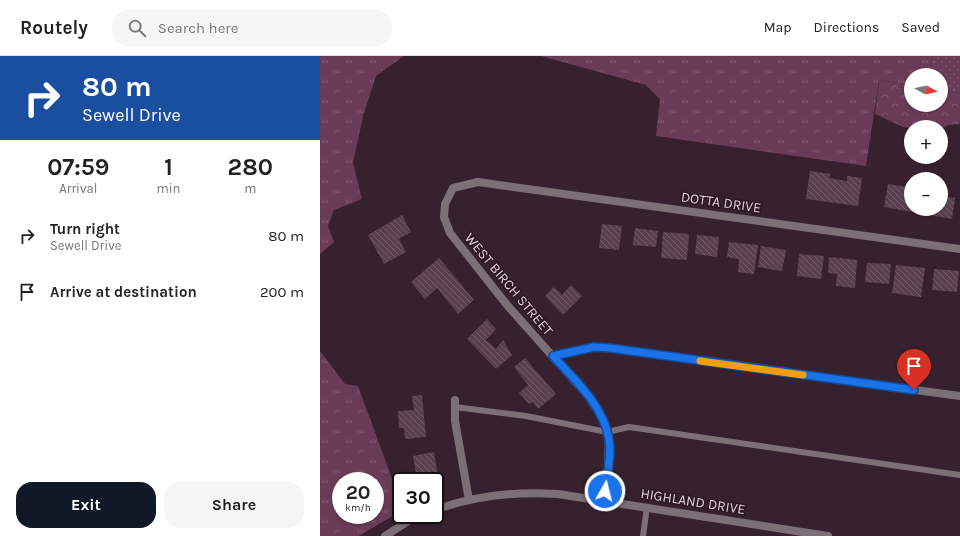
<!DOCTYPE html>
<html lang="en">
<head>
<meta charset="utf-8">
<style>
  body { margin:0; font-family:Karla,sans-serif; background:#f6f6f6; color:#222; height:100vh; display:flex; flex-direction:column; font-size:15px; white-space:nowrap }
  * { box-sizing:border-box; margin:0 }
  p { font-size:13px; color:#767676 }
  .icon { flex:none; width:22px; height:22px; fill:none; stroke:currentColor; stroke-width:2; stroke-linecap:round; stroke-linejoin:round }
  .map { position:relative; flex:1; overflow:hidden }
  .details { display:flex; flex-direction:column; background:#fff; width:320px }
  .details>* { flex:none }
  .guide { background:#1a4fa0; color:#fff; overflow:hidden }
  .needle { width:26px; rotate:98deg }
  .buttons { position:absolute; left:584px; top:12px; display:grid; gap:8px }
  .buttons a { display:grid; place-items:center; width:44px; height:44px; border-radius:50%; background:#fff; box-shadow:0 1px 3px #0004; font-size:20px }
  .speed { position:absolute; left:12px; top:416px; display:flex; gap:8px; font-size:20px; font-weight:700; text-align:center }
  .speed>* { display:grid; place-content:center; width:52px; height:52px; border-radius:50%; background:#fff; box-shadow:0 1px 3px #0004; line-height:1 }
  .speed small { font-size:10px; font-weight:400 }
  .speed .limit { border:2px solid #111; border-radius:6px; background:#fff; color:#111 }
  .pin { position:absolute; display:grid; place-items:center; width:34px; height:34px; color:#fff; margin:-41px -17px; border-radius:50% 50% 50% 0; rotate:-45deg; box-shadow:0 0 4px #0007 }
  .pin .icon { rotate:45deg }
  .me { position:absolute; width:44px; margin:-22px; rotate:8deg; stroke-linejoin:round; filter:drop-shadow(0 0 3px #0008) }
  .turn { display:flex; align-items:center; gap:14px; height:84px; padding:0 16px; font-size:18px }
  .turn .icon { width:52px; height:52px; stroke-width:2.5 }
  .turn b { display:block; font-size:28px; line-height:34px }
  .eta { display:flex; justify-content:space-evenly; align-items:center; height:68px; text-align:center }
  .eta b { font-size:24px; font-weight:700; line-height:28px }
  .primary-button { display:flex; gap:8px; margin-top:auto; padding:8px 16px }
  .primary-button a { flex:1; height:46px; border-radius:16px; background:#111827; color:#fff; font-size:16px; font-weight:700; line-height:46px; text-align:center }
  .primary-button a+a { background:#f6f6f6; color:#222 }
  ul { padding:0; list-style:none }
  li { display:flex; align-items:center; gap:12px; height:56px; padding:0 16px }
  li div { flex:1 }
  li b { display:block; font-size:15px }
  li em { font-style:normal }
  header { display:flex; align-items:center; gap:24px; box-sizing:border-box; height:56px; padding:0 20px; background:#fff; border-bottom:1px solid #e0e0e0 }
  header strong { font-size:19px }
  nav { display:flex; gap:22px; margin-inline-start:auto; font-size:14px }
  .search { width:280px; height:36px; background:#f6f6f6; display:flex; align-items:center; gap:10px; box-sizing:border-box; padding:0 14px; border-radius:16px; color:#767676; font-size:15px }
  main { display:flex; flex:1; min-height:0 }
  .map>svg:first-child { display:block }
  .grass { fill:url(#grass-tufts); fill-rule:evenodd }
  .forest { fill:url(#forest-crowns) }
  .park { fill:url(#park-dots) }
  .building { fill:url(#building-back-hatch) }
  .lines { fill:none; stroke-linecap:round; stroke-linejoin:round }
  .service { stroke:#7c6f76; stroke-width:6 }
  .minor { stroke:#7c6f76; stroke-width:8 }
  .route-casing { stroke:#114b97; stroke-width:10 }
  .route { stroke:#1a73e8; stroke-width:7 }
  .slow { stroke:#f59e0b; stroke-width:7 }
  .labels { text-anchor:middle; stroke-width:3; stroke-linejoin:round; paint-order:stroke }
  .street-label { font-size:14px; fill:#e1d0d9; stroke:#2e1724 }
</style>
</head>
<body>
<header>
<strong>Routely</strong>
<div class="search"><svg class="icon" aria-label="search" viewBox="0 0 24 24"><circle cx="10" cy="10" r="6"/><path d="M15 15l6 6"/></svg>Search here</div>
<nav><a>Map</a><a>Directions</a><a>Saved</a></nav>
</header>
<main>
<section class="details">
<div class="guide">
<div class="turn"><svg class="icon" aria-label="right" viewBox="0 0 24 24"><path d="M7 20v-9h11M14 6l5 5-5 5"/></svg><div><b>80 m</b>Sewell Drive</div></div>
</div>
<div class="eta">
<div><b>07:59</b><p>Arrival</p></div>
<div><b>1</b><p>min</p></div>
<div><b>280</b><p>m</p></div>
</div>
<ul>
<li><svg class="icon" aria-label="right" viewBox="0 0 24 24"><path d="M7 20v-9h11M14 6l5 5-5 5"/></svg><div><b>Turn right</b><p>Sewell Drive</p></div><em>80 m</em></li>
<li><svg class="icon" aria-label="arrive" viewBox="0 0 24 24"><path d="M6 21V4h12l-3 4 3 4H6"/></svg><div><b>Arrive at destination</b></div><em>200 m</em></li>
</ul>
<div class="primary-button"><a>Exit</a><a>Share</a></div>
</section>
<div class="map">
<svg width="640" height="480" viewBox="0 0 640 480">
  <defs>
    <pattern id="grass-tufts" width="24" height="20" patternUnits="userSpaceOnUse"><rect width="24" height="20" fill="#6a3b57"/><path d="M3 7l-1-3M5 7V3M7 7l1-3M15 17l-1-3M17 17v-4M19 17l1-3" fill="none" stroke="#7f566f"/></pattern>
    <pattern id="forest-crowns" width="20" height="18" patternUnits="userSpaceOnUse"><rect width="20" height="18" fill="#6a3b57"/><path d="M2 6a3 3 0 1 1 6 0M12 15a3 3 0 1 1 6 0" fill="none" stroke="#7f566f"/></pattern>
    <pattern id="park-dots" width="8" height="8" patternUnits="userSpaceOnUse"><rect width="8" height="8" fill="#6a3b57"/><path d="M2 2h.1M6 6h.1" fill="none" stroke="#7f566f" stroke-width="1.8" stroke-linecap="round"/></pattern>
    <pattern id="building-back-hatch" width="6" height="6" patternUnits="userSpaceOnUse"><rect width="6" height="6" fill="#5a404f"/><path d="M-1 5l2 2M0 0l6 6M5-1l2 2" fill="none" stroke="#715b68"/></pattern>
  </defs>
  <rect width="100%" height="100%" fill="#38212e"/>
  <path class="grass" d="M0,0H84L56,20L43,60L33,107L42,143L14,154L8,170L14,186L0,198Z
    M221,0H613L610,19H591V29L559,24L546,110L336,80L340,43L326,29Z
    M0,295L25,328L38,330L81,447V455L39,480H0ZM21,425H55V459H21Z"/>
  <path class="forest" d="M559,24L591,29V49H621V34L640,37V68L628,69L621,73V71L591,72L583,71L555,58Z"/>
  <path class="park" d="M613,0H640V37L621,34V19H610Z"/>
  <path class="building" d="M490,115L510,118L509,122L527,125V120L542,122L538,150L486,143Z
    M568,128L587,131V134L591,135V153H621V140L635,142L632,163L564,151Z
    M82,159L91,176L79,183L86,196L64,208L48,179Z
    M282,168L302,170L299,194L279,192Z
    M315,172L338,175L336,191L313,189Z
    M343,176L369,178L367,204L341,202Z
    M377,179L399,181L397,201L375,198Z
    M409,186L438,189L434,218L418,216L419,203L407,201Z
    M441,190L466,194L462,215L438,211Z
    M479,198L504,200L501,223L477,220Z
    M509,201L537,204L535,232L516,230L517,218L508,217Z
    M119,202L154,244L138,258L117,232L105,243L91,226Z
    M547,207L571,208L569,228L545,226Z
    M576,209L605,212L601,241L572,237Z
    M614,213L639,215L637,236L612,234Z
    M251,229L262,240L243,259L225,240L234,231L242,239Z
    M167,263L176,273L166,284L176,293L183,284L192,299L176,313L147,283Z
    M205,302L236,338L218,353L213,346L209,348L199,337L208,329L194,311Z
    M102,339L106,381L85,383L84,372H79L78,355L94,354L92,340Z
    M114,396L119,427L115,428V425H97L93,400Z"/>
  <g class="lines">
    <path class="service" d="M135,351L206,360L287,376L309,371L640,419
      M323,480L327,451"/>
    <path class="minor" d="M233,300L274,291L289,292L640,340
      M135,344V365L149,444
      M284,444L288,412L289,384L283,362L268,340L187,249L130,177L124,161L125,148L133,132L158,126L640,193
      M115,454C156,439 195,435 238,438L508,480
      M65,480L90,464L103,459"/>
  </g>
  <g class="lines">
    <g class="route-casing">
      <path id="route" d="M285,435C287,419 292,399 289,383C283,349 255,324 233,300L274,291L290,292L594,334"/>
    </g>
    <use href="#route" class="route"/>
    <path class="slow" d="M380,305L483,319"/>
  </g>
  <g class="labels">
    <g class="street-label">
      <text transform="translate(401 146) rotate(8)" y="5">DOTTA DRIVE</text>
      <text transform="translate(189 228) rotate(50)" y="5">WEST BIRCH STREET</text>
      <text transform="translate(373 445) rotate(9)" y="5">HIGHLAND DRIVE</text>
    </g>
  </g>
</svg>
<div class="buttons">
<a><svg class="needle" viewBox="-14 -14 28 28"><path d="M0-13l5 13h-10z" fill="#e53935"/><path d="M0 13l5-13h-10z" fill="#767676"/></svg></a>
<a>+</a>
<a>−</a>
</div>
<div class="speed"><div>20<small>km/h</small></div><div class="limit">30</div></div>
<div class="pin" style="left:594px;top:334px;background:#d93025"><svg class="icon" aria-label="arrive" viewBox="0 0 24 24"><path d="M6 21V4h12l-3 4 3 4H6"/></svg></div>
<svg class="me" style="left:285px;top:435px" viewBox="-20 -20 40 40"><circle r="17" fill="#1a73e8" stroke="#fff" stroke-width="3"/><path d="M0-11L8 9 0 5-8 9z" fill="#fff"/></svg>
</div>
</main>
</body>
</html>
